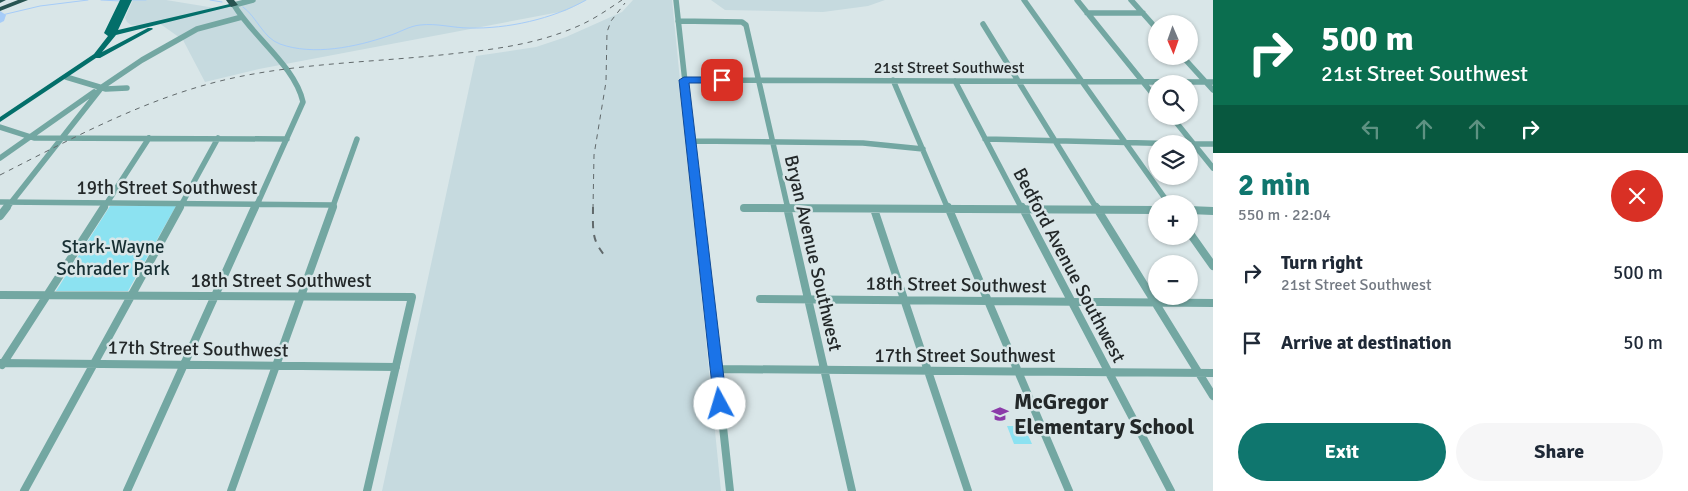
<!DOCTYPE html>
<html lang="en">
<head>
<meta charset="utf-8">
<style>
  body { margin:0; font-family:Signika,sans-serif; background:#f6f6f7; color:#1f2937; height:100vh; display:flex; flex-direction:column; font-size:19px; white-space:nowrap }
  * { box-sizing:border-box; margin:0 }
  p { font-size:16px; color:#747a83 }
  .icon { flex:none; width:28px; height:28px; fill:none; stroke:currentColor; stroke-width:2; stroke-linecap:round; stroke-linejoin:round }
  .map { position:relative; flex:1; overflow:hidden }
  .side { display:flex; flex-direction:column; background:#fff; width:475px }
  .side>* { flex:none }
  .guide { background:#0b6e4f; color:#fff; overflow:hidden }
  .needle { width:32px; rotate:178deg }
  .controls { position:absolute; left:1148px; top:15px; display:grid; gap:10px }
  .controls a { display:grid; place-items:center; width:50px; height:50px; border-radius:50%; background:#fff; box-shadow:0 1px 4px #0004; font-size:25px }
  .pin { position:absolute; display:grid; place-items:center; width:42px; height:42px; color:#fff; margin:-21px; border-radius:10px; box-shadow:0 2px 8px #0006 }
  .me { position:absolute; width:55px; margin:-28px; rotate:354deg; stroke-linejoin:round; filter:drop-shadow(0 0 4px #0008) }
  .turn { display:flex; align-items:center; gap:18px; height:105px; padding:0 25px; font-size:22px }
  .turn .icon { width:65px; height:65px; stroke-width:2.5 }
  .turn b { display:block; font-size:35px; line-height:42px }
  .lanes { display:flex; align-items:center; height:48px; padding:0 25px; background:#0003; justify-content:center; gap:25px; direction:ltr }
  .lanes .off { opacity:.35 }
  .round { display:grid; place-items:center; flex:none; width:52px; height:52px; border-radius:26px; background:#f6f6f7 }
  .summary { display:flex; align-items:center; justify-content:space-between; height:85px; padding:0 25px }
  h1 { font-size:30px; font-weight:700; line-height:38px; color:#0f766e }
  .action { display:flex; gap:10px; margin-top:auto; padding:10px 25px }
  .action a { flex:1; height:58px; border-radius:30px; background:#0f766e; color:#fff; font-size:20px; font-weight:700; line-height:58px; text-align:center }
  .action a+a { background:#f6f6f7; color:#1f2937 }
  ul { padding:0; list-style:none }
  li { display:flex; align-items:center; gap:15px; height:70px; padding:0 25px }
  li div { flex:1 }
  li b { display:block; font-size:19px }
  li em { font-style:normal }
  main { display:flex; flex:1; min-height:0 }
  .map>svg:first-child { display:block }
  .built { fill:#c6dadf }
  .green { fill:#8ce2f1 }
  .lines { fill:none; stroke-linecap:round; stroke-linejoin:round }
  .stream { stroke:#a6ccf8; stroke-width:1 }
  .river { fill:#a6ccf8; fill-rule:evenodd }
  .minor-far1 { stroke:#73a7a2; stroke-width:5.5 }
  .minor { stroke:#73a7a2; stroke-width:8 }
  .major { fill:#036f6a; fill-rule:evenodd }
  .highway { fill:#285451; fill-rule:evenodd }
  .rail-far1 { stroke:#61696b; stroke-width:1; stroke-dasharray:5 5; stroke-linecap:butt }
  .rail { stroke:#61696b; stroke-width:2; stroke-dasharray:7 7; stroke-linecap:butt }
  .route { fill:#1a73e8; stroke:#114b97 }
  .labels { text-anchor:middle; stroke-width:5; stroke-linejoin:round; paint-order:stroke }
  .far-street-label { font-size:16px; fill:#232829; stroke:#d9e6e8 }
  .street-label { font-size:19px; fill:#232829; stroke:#d9e6e8 }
  .park-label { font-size:19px; fill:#172f33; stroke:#d9e6e8 }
  .near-poi-label { font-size:22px; font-weight:bold; fill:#232829; stroke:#d9e6e8; text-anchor:start }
</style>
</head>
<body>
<main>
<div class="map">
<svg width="1213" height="491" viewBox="0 0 1213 491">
  <rect width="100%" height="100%" fill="#d9e6e8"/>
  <path class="built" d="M133,0H166L215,8L246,0H587L565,11L259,69L205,82L183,40L159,23L139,26L131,25L127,22L125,18Z
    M633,0H672L721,491H382L476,56L536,47L566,37L622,12Z
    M711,0H885L868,6L823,12L725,10Z"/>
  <path class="green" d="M110,206H176L128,291H56Z
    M1007,426H1024L1032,444H1014Z"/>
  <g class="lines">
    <path class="stream" d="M101,0L121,1
      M130,0H146
      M210,0L222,2
      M243,7C257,17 263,38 280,44C313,56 356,47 388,36C399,33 409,26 420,25C437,23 453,28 469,28C507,29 553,19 586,0
      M2,15L40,6L88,0"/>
    <path class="river" d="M0,11L6,15L4,21L0,23Z"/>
    <path class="minor-far1" d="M253,0L234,5C253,37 295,66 303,102L255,209
      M676,0L699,209
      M1024,0L1169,204
      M1077,0L1156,98
      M1131,0L1156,28
      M1087,13H1143
      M678,21L742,22L746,25L788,209
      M983,24L1097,209
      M1182,56L1213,90
      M66,77L106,89L127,88
      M684,80L1213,82
      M893,80L948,209
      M955,81L1022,209
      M1171,116L1213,168
      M0,127L34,138L287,139
      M985,139L1186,144
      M691,141L863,143L923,149
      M1192,144H1213
      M0,158L94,92
      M0,202L334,205
      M744,208L873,209
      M6,209L102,87L142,60L197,29L242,17
      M103,209L149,138
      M179,209L218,138
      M332,209L357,139"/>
    <path class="minor" d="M699,207L730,491
      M787,207L852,491
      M948,207L1069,491
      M1022,207L1171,491
      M1096,207L1213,396
      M744,208L1156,210
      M874,209L968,491
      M1189,210L1213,211
      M0,216L7,207
      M1189,232L1213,266
      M0,295L412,297L367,491
      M760,299L1213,303
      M0,363L396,367
      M2,365L104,207
      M717,369L1213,373
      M24,491L180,207
      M127,491L255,207
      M231,491L333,207"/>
    <path class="major" d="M120,0H132L118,30L234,3L237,5L116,35L102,52L148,28H152L153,29L100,58H96L0,122V117L94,54L108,36L104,33Z"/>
    <path class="highway" d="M0,0H6L0,3Z
      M18,0H28L0,11V7Z
      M226,0H234L238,5L231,7Z"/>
    <path class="rail-far1" d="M0,175C75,137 150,96 233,78C307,62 384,62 459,53C499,49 539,43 576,27C593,20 607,10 622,0
      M593,209L594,155L606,82L607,32L611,21L625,3"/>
    <path class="rail" d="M593,207C593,230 591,241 607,258"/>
  </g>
  <path class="route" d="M684,77H722L727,80L722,83H689L727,404L725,408L720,410L716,408L714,404L679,80Z"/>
  <defs>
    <g id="school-bare" transform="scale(1.35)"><path d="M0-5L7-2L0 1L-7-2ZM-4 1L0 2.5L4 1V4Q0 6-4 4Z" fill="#8b3aa9" stroke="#d9e6e8" stroke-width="2.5" paint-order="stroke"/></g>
  </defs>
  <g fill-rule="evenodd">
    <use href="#school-bare" x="1000" y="414"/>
  </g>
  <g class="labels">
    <g class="far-street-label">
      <text x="949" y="73">21st Street Southwest</text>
    </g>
    <g class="street-label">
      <text x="167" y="194">19th Street Southwest</text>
      <text transform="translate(814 253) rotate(77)" y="7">Bryan Avenue Southwest</text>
      <text transform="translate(1070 265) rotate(62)" y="7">Bedford Avenue Southwest</text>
      <text x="281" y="287">18th Street Southwest</text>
      <text transform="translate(956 284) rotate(1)" y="7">18th Street Southwest</text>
      <text transform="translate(198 348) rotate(1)" y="7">17th Street Southwest</text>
      <text x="965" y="362">17th Street Southwest</text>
    </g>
    <g class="park-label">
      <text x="113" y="253">Stark-Wayne<tspan x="113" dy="22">Schrader Park</tspan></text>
    </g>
    <g class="near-poi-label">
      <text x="1014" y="409">McGregor<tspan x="1014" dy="25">Elementary School</tspan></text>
    </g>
  </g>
</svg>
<div class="controls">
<a><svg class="needle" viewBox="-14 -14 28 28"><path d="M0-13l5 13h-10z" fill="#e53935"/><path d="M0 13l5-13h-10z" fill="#747a83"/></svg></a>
<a><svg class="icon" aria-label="search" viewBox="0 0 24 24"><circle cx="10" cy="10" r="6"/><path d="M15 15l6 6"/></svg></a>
<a><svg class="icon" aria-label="layers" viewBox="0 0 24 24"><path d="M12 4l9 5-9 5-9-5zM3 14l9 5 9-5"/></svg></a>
<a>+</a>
<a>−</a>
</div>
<div class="pin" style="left:722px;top:80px;background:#d93025"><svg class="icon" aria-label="arrive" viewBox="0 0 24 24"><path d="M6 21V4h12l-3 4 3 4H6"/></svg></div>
<svg class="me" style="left:720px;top:404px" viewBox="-20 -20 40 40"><circle r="19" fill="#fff"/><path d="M0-13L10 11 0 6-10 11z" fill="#1a73e8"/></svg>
</div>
<section class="side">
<div class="guide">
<div class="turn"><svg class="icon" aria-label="right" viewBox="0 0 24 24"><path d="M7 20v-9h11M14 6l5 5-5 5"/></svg><div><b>500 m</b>21st Street Southwest</div></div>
<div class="lanes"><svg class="icon off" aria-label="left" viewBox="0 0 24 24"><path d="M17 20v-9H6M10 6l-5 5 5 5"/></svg><svg class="icon off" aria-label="ahead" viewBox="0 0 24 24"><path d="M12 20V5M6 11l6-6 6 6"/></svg><svg class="icon off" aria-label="ahead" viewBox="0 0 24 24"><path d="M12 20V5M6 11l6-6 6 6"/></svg><svg class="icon" aria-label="right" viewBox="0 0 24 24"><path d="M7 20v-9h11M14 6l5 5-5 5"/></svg></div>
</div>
<div class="summary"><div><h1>2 min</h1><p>550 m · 22:04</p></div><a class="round" style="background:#d93025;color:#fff"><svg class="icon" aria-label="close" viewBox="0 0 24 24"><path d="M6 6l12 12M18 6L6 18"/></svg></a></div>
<ul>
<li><svg class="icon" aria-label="right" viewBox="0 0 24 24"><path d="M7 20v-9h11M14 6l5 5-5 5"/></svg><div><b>Turn right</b><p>21st Street Southwest</p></div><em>500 m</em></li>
<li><svg class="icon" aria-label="arrive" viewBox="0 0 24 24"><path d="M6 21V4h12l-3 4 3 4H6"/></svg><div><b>Arrive at destination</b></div><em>50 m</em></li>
</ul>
<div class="action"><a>Exit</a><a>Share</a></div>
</section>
</main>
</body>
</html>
